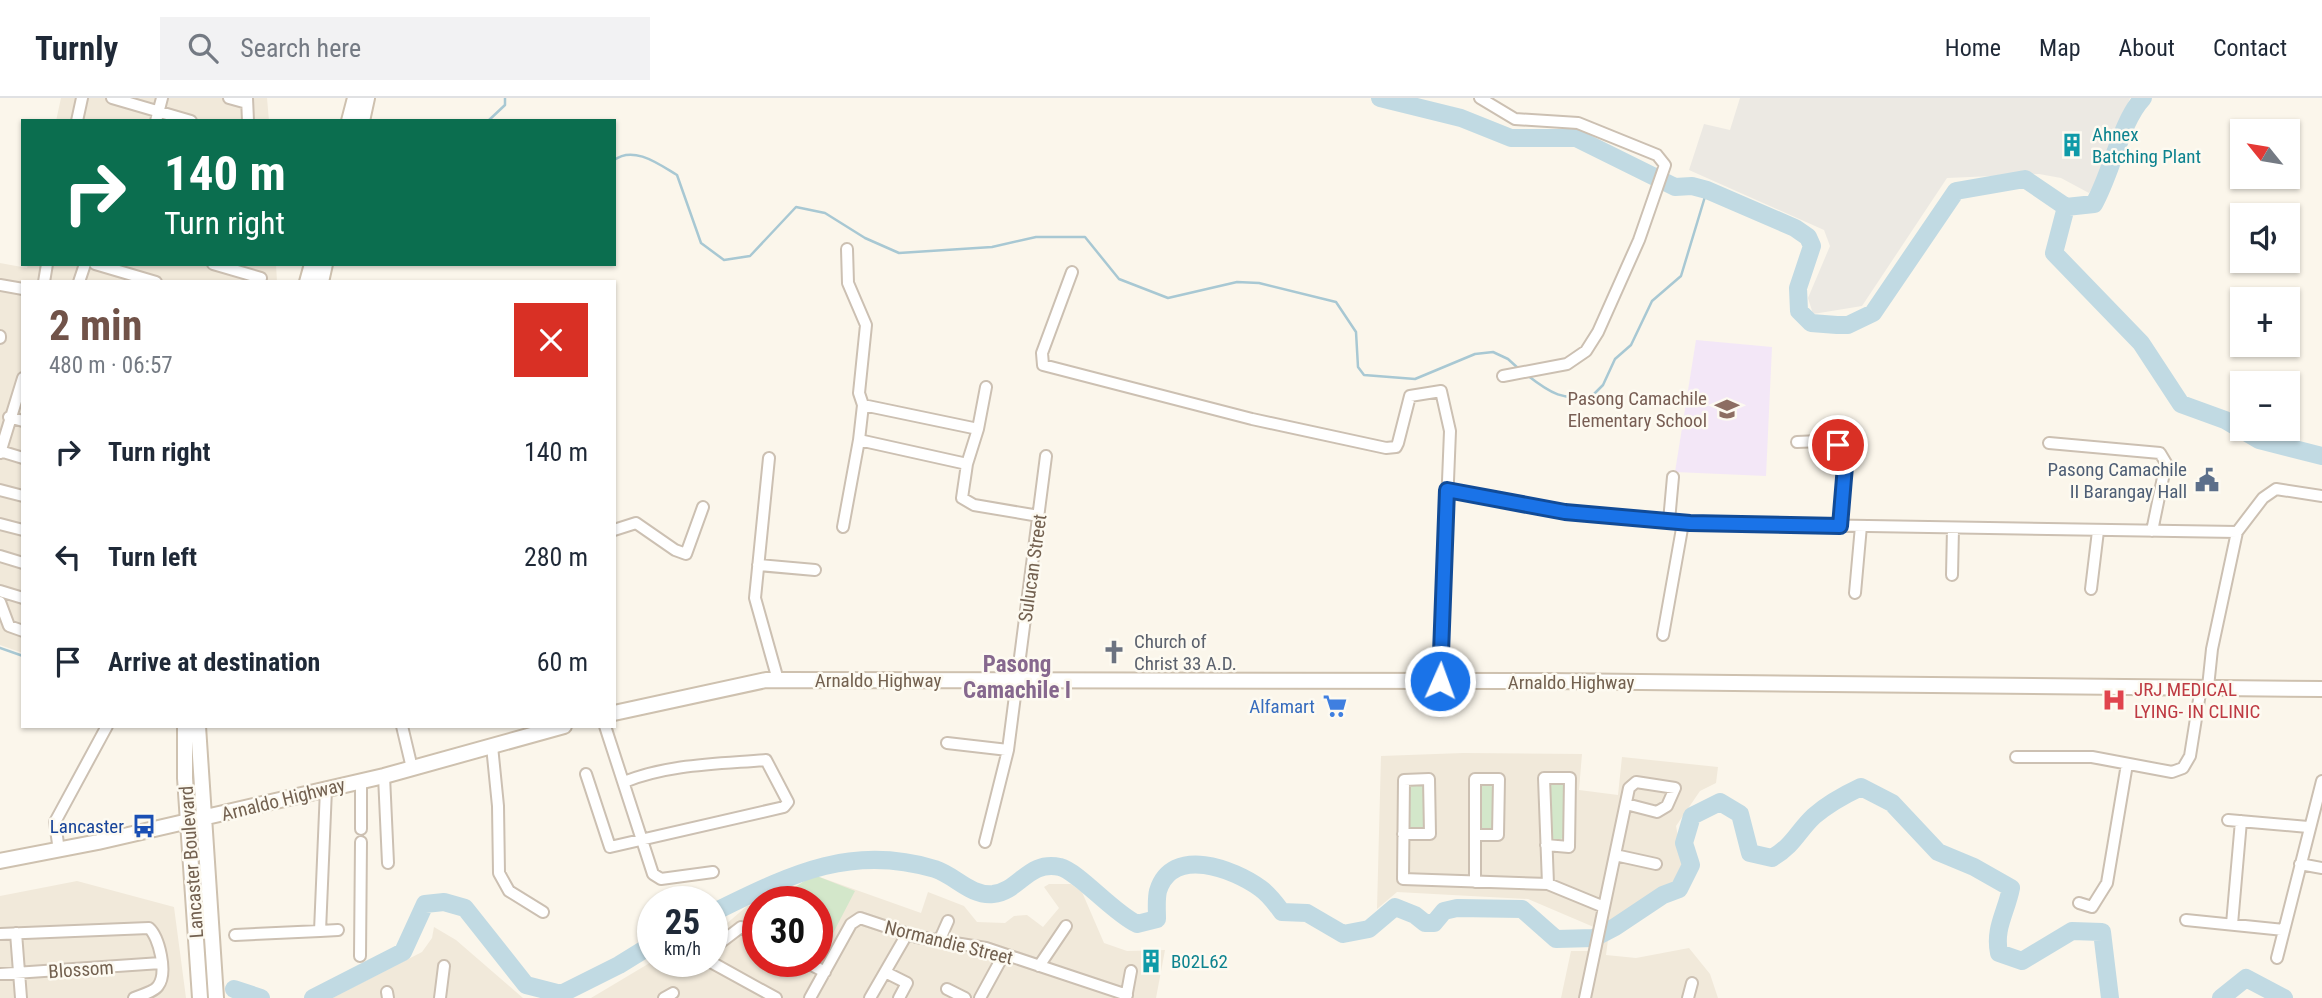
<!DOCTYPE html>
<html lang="en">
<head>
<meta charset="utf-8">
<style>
  body { margin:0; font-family:"Roboto Condensed",sans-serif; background:#f2f2f3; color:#1f2937; height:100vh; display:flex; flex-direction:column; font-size:26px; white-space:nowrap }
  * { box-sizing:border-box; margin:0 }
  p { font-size:23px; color:#747a83 }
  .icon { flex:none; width:38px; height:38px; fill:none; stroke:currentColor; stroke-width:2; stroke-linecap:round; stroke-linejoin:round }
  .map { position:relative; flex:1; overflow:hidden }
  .details { position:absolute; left:21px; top:182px; width:595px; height:448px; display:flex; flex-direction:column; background:#fff; border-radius:0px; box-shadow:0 2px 5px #0004 }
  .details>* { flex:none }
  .hud { position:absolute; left:21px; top:21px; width:595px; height:147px; border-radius:0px; box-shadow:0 2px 5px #0004; background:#0b6e4f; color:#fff; overflow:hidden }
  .needle { width:46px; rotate:300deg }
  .buttons { position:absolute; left:2230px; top:21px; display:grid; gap:14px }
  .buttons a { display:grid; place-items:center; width:70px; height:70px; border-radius:0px; background:#fff; box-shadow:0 2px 5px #0004; font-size:35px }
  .speed { position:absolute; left:637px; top:788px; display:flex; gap:14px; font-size:35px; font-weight:700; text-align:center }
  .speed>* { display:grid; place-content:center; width:91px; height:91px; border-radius:50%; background:#fff; box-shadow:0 2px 5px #0004; line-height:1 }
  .speed small { font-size:18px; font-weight:400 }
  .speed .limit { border:10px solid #d22; background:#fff; color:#111 }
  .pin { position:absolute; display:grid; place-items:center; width:60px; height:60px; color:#fff; margin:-30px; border:4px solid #fff; border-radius:50%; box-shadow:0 2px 7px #0007 }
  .me { position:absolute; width:77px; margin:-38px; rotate:2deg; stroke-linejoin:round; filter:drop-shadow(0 0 5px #0008) }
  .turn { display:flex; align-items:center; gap:24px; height:147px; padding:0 28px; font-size:32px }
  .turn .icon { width:91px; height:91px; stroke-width:2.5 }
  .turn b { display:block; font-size:49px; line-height:60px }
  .round { display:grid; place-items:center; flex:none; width:74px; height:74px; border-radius:0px; background:#f2f2f3 }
  .headline { display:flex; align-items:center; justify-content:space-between; height:119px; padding:0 28px }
  h1 { font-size:42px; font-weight:700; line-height:52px; color:#715349 }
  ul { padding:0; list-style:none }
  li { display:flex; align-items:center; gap:21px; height:105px; padding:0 28px }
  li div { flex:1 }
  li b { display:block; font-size:26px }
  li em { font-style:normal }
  header { display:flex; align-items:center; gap:42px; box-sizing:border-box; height:98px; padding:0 35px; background:#fff; border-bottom:2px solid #e0e1e3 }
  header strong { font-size:33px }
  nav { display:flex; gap:38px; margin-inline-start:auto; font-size:24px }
  .search { width:490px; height:63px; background:#f2f2f3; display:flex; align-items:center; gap:18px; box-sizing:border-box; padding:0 24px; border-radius:0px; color:#747a83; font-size:26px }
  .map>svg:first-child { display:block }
  .residential { fill:#f1e9da }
  .industrial { fill:#ece9e3 }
  .education { fill:#f3e7f7 }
  .green { fill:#d3e7ca }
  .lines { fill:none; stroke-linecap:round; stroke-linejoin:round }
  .stream { stroke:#a8c8d3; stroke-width:2.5 }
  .river { stroke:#c1dae3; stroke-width:18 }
  .minor-casing { stroke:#ccc0b2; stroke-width:14 }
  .secondary-casing { stroke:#cec1af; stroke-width:18 }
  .minor { stroke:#fff; stroke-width:10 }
  .secondary { stroke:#fff; stroke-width:14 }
  .route-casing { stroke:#114b97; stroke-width:18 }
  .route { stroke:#1a73e8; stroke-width:12 }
  .labels { text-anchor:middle; stroke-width:5; stroke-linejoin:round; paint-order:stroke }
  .culture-label { font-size:19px; fill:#0d838f; stroke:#fdfaf1; text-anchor:start }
  .education-label { font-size:19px; fill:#785e54; stroke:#fdfaf1; text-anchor:end }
  .service-label { font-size:19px; fill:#4e5e75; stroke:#fdfaf1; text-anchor:end }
  .street-label { font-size:19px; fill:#736150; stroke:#fdfaf1 }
  .worship-label { font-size:19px; fill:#5b616d; stroke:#fdfaf1; text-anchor:start }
  .health-label { font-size:19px; fill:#be3a42; stroke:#fdfaf1; text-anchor:start }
  .shop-label { font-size:19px; fill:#366cbe; stroke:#fdfaf1; text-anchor:end }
  .transit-label { font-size:19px; fill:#164399; stroke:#fdfaf1; text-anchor:end }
  .quarter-label { font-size:23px; font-weight:bold; fill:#86688e; stroke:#fdfaf1 }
</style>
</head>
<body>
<header>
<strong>Turnly</strong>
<div class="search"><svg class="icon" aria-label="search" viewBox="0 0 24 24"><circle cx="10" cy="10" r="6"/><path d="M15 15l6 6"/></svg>Search here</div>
<nav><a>Home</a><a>Map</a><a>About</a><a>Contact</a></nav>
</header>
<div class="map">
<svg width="2322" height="900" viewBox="0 0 2322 900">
  <rect width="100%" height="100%" fill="#fbf6eb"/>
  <path class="residential" d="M61,0H267L269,23H56Z
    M0,165L27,170L28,166H276L277,184H23V555L0,547Z
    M1463,655L1582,656L1579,692L1618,697L1622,659L1718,669L1716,685L1700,693L1676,728L1685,776L1680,784L1670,791L1650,796L1641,804L1632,828L1620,836L1609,834L1606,857L1636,860L1689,850L1710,876L1718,900H1561L1571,853H1592L1596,830L1528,801L1397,794L1377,811L1381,658Z
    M814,777L921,815L928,794L964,808L977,824L1005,825L1014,818L1027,817L1043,829L1059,810L1044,789L1049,786H1071L1082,794L1104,845L1127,853L1165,852L1156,900H591L653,863H712V833L717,834L747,808L758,807V863H817V803H773Z
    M77,783L174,809L186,900H0V798Z
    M434,829L456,842L523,900H332L422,854L432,840Z"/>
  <path class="industrial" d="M1740,0H2130L2101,77L2089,95L2061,80L2039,76L1947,80L1862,208L1813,216L1808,200L1830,148L1824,132L1689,72L1704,26L1730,32Z"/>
  <path class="education" d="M1696,242L1772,249L1766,378L1675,374Z"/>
  <path class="green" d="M1561,684L1566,688L1565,739L1557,743L1551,741L1548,690L1552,685Z
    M1420,686L1424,689L1425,727L1421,732L1412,734L1407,730L1408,689Z
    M1481,686L1495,689L1496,728L1493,733L1483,734L1478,730Z
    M814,777L855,793L830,841L817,835V803H773Z"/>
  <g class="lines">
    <path class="stream" d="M488,23L505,7V0
      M614,62C634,47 660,67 677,77L701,145L724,162L750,158L796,109L825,115L865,140L899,155L992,149L1036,139H1085L1119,181L1168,200L1237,184L1259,185L1336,204L1356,234L1358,269L1364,277L1415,281L1475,256L1493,254L1508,261L1519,271
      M1527,277C1550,295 1564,304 1593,297L1603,287L1615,261L1631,247L1652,203L1681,178L1707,92
      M0,550L23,558"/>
    <path class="river" d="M1380,0L1461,20L1511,40H1576L1675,89L1692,88L1707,92L1795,130L1808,139L1812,148L1798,190L1799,213L1811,225L1837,227H1848L1873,215L1956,93L2025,81L2066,109L2094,106C2112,74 2121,23 2143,0
      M2066,109L2054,155L2141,245L2181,306L2225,322L2259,342L2322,358
      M712,815C788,778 849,745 935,771C956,778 970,798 993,796C1020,793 1028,762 1060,769C1079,774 1112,814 1137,826L1157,821C1157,812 1156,801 1158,793C1172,747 1234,771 1260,790C1269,796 1276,806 1282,814L1307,815L1343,836L1369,831L1395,809L1415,817L1425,825H1434L1444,813L1457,810L1522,811L1556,841L1594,840L1615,829L1663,797L1679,791L1691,767L1684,745L1692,718L1720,704L1740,716L1750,755L1772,760C1795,746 1797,734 1814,718C1829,705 1844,697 1861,689L1892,705L1938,754L1974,769L2011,790C2006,815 1994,830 1999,855L2022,863L2072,833L2102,834L2110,900
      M234,891L261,900
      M313,900L403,854L425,806L444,804L465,810L526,887L561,896L619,867L653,846
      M2221,900L2246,880L2284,900"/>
    <g class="minor-casing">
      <path id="minor" d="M112,0L191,23
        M229,0L247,5
        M247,0L248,23
        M1480,0L1515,21L1578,25L1657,57L1665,67L1639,142L1598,234L1586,253L1567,266L1503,278
        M77,23L82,0
        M156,23L162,0
        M847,151L848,185L866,227L859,295L863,307L978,331L967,366L962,400L974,407L1039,418
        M95,166L156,184
        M213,166L261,180
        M1072,174L1042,255L1043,267L1252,321L1386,350L1396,349L1398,345L1410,298L1441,293L1450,333L1440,583
        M44,184L47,166
        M79,184L85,166
        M0,187L23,191
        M0,238V240
        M863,307L859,342L967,366
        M9,319L23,323
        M978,331L986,289
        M1797,344L1821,343L1843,349L1846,356L1840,428
        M2049,345L2160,355L2166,365L2152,433
        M0,353L23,360
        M0,355L23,280
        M769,360L755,500L778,582
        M0,392L23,398
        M1447,392L1565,414L1690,425L2237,434
        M1669,423L1673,379
        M0,426L23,432
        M843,429L859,342
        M614,432L636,425L675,452L686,456L703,409
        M0,458L23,465
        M758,467L815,472
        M1952,477L1953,430
        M2091,491L2098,433
        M0,493L23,500
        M1855,495L1861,428
        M0,504L9,528L23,533
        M1663,537L1683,425
        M2208,589L2212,551L2237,434L2263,400L2276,391L2322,398
        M402,628L412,670
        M605,628L653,776L661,781L713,774
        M947,645L1008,652L1046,358
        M492,648L498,708L499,775L509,793L543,814
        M2016,659H2092L2172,674L2183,670L2190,658L2201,589
        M586,676L610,749L784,709L788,704L766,662C717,666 669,666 624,684
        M384,678L388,765
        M361,682V731
        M2228,722L2308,729
        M1403,736H1430L1429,681L1404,682L1403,781L1548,786L1604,809
        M985,744L1008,652
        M1546,747L1569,749L1570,680H1544L1548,786
        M59,753L55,724L107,628
        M1615,757L1656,766
        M2300,766L2322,770
        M1475,784V681H1499L1498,737H1475
        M2079,805L2092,809L2107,785L2127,666
        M2186,822L2284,832
        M2232,826L2241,723
        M320,833L338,832
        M16,835L21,900
        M0,836L149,830C159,839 168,875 158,888C154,894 141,897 134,900
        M235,837L320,833L326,691
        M940,841L948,823
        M360,858L361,744
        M712,858L720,845L741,829L758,838
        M2277,860L2322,683
        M709,863L776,900
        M804,863L825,874
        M1039,868L1066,828
        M885,874L907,885L899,900
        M0,876L161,865
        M947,891L965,900
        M387,894L388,900
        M440,900L444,868
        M664,900L673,895
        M810,900L851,826L860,820L917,839L986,850L1127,897
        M870,900L907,836
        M980,900L1004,856
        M1126,900L1131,873
        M1585,900L1629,690L1636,684L1675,690L1667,708L1657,714L1626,706
        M1688,900L1692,885"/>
    </g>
    <g class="secondary-casing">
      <path id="secondary" d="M349,23L355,0
        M362,23L367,0
        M307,184L312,166
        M321,184L325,166
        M614,615L766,582L1548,583L2322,591
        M185,628V680L200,900
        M198,628L216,900
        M0,763L98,744L384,678L564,628"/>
    </g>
    <use href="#minor" class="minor"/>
    <use href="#secondary" class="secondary"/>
  </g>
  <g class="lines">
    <g class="route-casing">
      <path id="route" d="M1440,583L1447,392L1565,414L1690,425L1840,428L1846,356L1838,347"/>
    </g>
    <use href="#route" class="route"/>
  </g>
  <defs>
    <g id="building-bare" transform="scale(1.89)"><path d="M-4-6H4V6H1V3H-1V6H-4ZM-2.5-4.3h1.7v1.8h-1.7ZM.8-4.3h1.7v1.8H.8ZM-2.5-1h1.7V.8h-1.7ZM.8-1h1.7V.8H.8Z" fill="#0f9aa8" stroke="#fdfaf1" stroke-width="2.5" paint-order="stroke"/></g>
    <g id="school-bare" transform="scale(1.89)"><path d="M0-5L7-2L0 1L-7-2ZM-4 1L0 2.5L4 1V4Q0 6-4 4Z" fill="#8d6e63" stroke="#fdfaf1" stroke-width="2.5" paint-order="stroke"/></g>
    <g id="civic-bare" transform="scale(1.89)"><path d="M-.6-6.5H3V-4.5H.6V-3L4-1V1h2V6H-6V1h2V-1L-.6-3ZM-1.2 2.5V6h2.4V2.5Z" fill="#5c6f8a" stroke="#fdfaf1" stroke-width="2.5" paint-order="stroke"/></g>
    <g id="church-bare" transform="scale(1.89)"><path d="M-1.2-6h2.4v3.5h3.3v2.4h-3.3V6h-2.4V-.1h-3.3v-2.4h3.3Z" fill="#6b7280" stroke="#fdfaf1" stroke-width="2.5" paint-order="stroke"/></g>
    <g id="hospital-bare" transform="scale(1.89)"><path d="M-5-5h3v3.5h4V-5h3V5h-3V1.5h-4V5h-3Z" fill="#e0444e" stroke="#fdfaf1" stroke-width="2.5" paint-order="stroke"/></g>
    <g id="supermarket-bare" transform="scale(1.89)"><path d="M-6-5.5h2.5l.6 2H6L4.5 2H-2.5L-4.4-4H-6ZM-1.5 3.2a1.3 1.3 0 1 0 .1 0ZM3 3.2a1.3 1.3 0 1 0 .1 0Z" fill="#3f7fe0" stroke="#fdfaf1" stroke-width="2.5" paint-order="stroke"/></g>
    <g id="bus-bare" transform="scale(1.89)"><path d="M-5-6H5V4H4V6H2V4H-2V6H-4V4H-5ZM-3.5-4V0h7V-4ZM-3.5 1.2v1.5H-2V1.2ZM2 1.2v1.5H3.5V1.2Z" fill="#1a4fb4" stroke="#fdfaf1" stroke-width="2.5" paint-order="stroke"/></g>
  </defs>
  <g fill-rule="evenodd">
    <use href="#building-bare" x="2072" y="47"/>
    <use href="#school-bare" x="1727" y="311"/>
    <use href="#civic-bare" x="2207" y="382"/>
    <use href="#church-bare" x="1114" y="554"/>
    <use href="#hospital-bare" x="2114" y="602"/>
    <use href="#supermarket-bare" x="1335" y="608"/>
    <use href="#bus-bare" x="144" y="728"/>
    <use href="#building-bare" x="1151" y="863"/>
  </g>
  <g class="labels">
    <g class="culture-label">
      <text x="2092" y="43">Ahnex<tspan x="2092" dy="22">Batching Plant</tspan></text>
      <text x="1171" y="870">B02L62</text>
    </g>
    <g class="education-label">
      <text x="1707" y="307">Pasong Camachile<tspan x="1707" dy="22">Elementary School</tspan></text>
    </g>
    <g class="service-label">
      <text x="2187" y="378">Pasong Camachile<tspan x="2187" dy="22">II Barangay Hall</tspan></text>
    </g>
    <g class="street-label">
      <text transform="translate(1032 470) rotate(-82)" y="7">Sulucan Street</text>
      <text x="878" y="589">Arnaldo Highway</text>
      <text x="1571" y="591">Arnaldo Highway</text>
      <text transform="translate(283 701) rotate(-14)" y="7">Arnaldo Highway</text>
      <text transform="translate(191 764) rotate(-94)" y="7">Lancaster Boulevard</text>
      <text transform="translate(949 844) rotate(14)" y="7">Normandie Street</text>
      <text transform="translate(81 871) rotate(-4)" y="7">Blossom</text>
    </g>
    <g class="worship-label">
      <text x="1134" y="550">Church of<tspan x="1134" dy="22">Christ 33 A.D.</tspan></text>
    </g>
    <g class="health-label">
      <text x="2134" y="598">JRJ MEDICAL<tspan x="2134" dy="22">LYING- IN CLINIC</tspan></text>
    </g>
    <g class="shop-label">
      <text x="1315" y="615">Alfamart</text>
    </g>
    <g class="transit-label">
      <text x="124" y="735">Lancaster</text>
    </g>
    <g class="quarter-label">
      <text x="1017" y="574">Pasong<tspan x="1017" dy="26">Camachile I</tspan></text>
    </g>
  </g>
</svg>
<div class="buttons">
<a><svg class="needle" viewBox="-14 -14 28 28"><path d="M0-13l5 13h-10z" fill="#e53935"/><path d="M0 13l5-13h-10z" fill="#747a83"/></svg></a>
<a><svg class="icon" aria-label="sound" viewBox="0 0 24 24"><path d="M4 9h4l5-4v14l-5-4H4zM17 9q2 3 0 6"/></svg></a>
<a>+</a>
<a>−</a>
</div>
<div class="speed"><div>25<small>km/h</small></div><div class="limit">30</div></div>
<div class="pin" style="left:1838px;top:347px;background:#d93025"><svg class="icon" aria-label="arrive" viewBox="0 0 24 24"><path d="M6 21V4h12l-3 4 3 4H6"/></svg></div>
<svg class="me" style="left:1440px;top:583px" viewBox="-20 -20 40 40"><circle r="17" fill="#1a73e8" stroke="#fff" stroke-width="3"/><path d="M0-11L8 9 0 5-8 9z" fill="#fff"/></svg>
<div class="hud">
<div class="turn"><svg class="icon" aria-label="right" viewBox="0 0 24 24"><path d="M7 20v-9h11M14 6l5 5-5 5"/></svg><div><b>140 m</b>Turn right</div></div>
</div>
<section class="details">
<div class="headline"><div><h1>2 min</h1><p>480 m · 06:57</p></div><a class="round" style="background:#d93025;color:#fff"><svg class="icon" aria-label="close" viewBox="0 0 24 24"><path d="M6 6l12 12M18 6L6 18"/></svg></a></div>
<ul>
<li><svg class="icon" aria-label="right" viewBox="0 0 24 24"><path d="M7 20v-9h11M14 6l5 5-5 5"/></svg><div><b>Turn right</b></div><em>140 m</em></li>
<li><svg class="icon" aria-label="left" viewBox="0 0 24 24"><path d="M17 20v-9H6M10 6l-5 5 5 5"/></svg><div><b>Turn left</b></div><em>280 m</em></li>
<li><svg class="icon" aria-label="arrive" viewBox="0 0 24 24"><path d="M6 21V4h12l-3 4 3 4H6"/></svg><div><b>Arrive at destination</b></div><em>60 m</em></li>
</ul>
</section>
</div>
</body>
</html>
